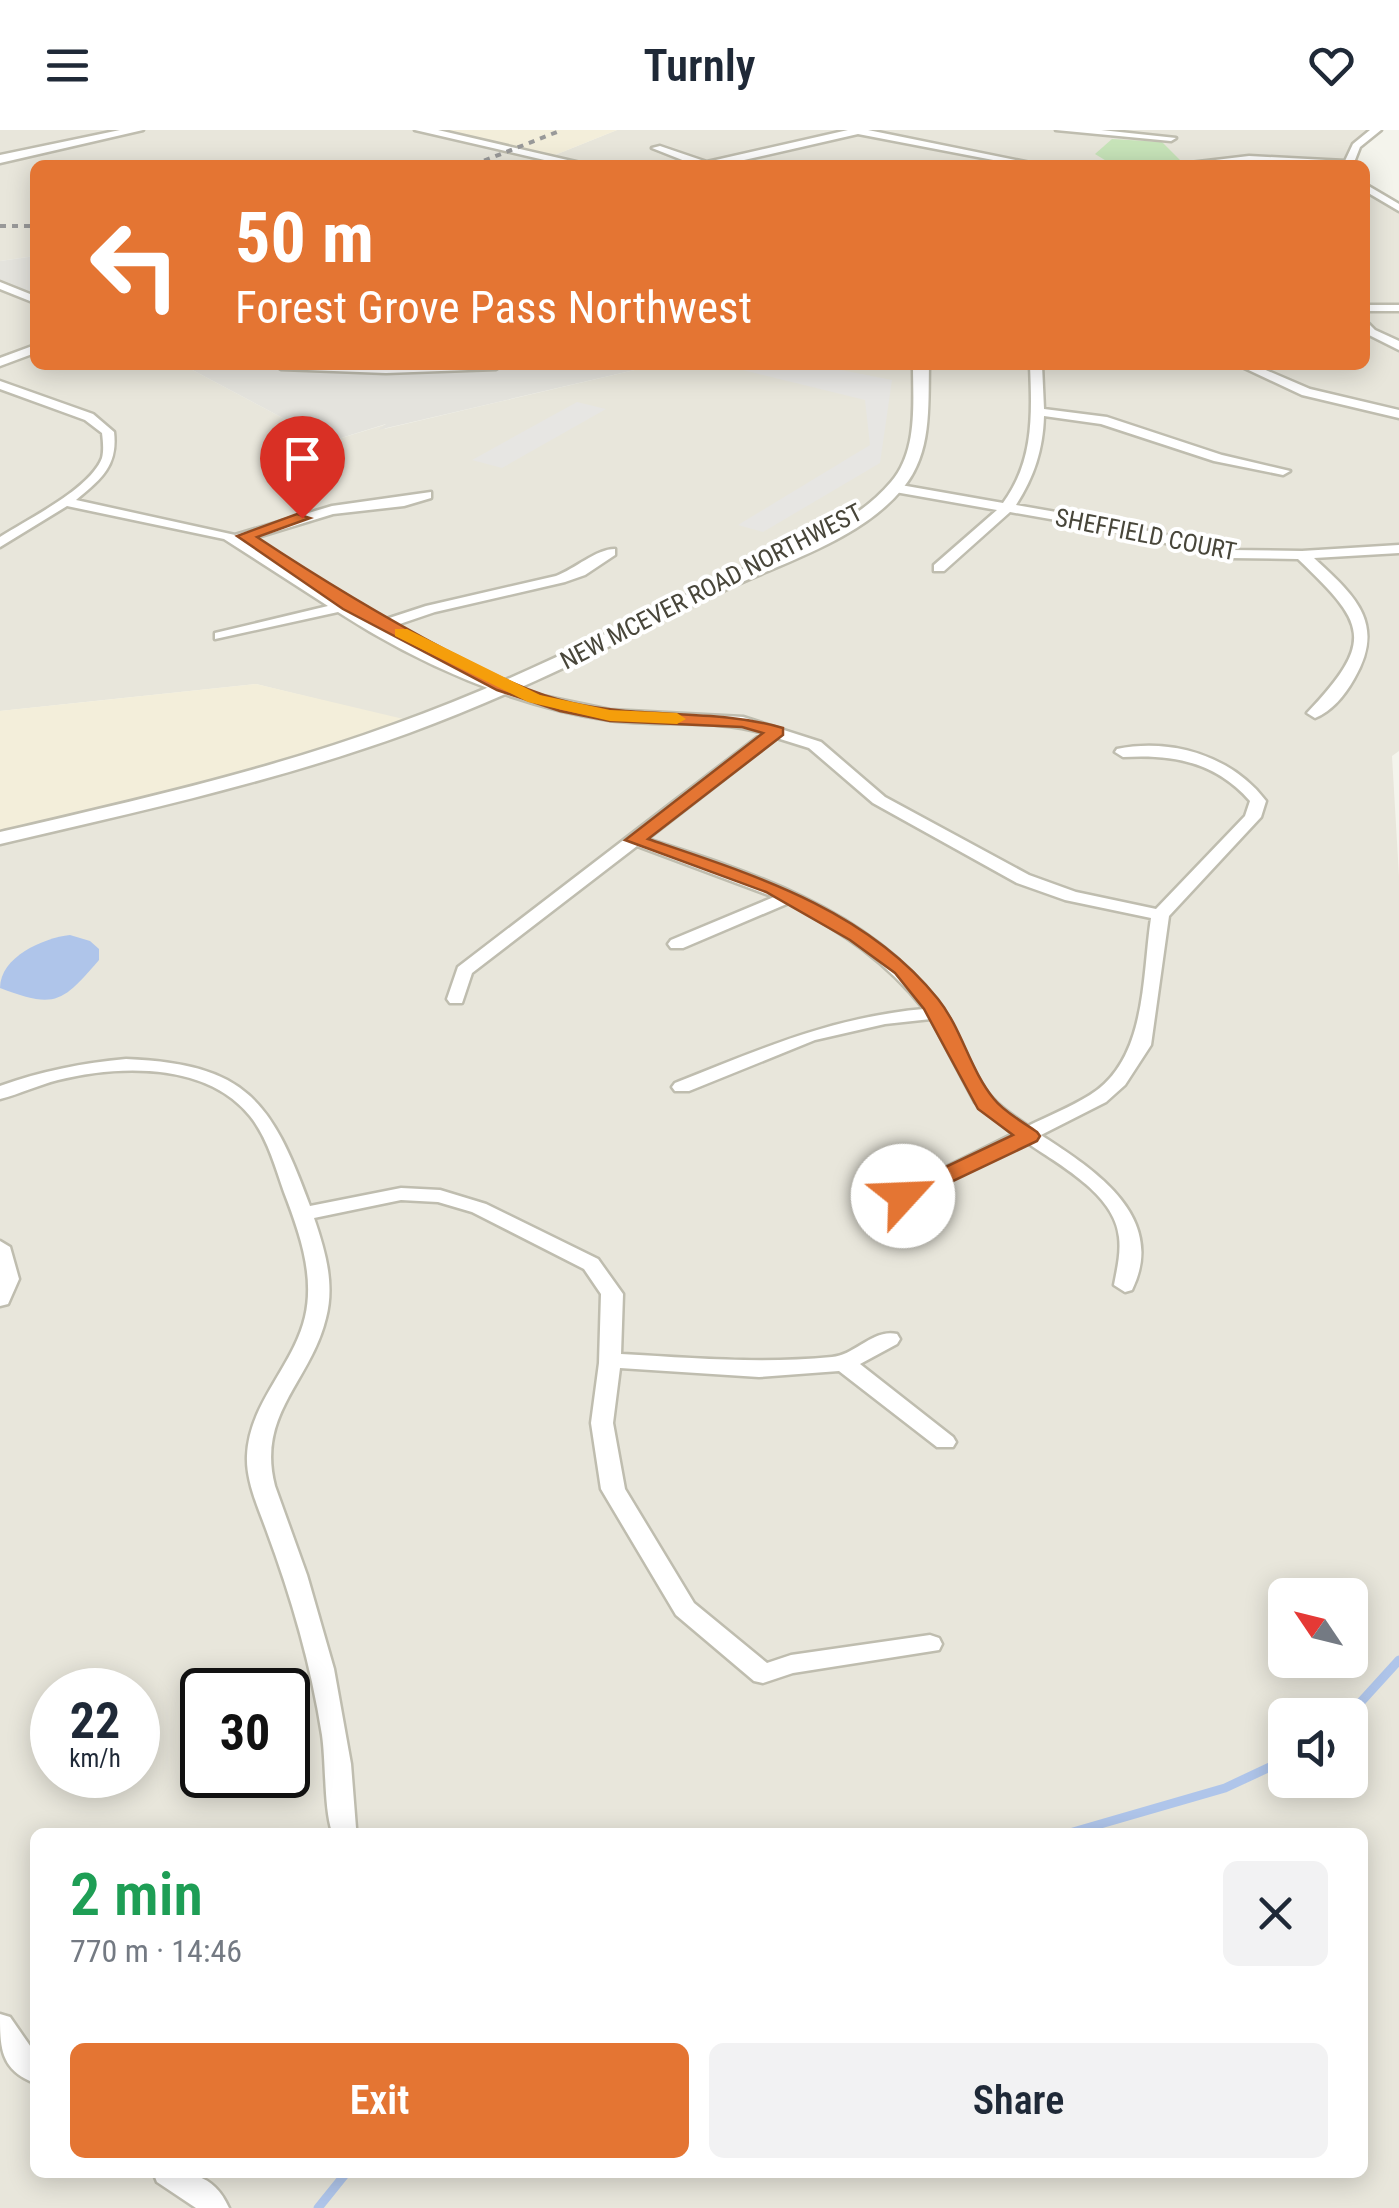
<!DOCTYPE html>
<html lang="en">
<head>
<meta charset="utf-8">
<style>
  body { margin:0; font-family:"Roboto Condensed",sans-serif; background:#f2f2f3; color:#1f2937; height:100vh; display:flex; flex-direction:column; font-size:38px; white-space:nowrap }
  * { box-sizing:border-box; margin:0 }
  p { font-size:32px; color:#747a83 }
  .icon { flex:none; width:55px; height:55px; fill:none; stroke:currentColor; stroke-width:2; stroke-linecap:round; stroke-linejoin:round }
  .map { position:relative; flex:1; overflow:hidden }
  .drawer { position:absolute; left:30px; top:1698px; width:1338px; height:350px; display:flex; flex-direction:column; background:#fff; border-radius:15px; box-shadow:0 5px 25px #0003 }
  .drawer>* { flex:none }
  .banner { position:absolute; left:30px; top:30px; width:1340px; height:210px; border-radius:15px; box-shadow:0 5px 25px #0003; background:#e47533; color:#fff; overflow:hidden }
  .needle { width:65px; rotate:305deg }
  .buttons { position:absolute; left:1268px; top:1448px; display:grid; gap:20px }
  .buttons a { display:grid; place-items:center; width:100px; height:100px; border-radius:15px; background:#fff; box-shadow:0 5px 25px #0003; font-size:50px }
  .speed { position:absolute; left:30px; top:1538px; display:flex; gap:20px; font-size:50px; font-weight:700; text-align:center }
  .speed>* { display:grid; place-content:center; width:130px; height:130px; border-radius:50%; background:#fff; box-shadow:0 5px 25px #0003; line-height:1 }
  .speed small { font-size:25px; font-weight:400 }
  .speed .limit { border:5px solid #111; border-radius:15px; background:#fff; color:#111 }
  .pin { position:absolute; display:grid; place-items:center; width:85px; height:85px; color:#fff; margin:-102px -42px; border-radius:50% 50% 50% 0; rotate:-45deg; box-shadow:0 0 10px #0007 }
  .pin .icon { rotate:45deg }
  .me { position:absolute; width:110px; margin:-55px; rotate:65deg; stroke-linejoin:round; filter:drop-shadow(0 0 8px #0008) }
  .turn { display:flex; align-items:center; gap:35px; height:210px; padding:0 40px; font-size:45px }
  .turn .icon { width:130px; height:130px; stroke-width:2.5 }
  .turn b { display:block; font-size:70px; line-height:85px }
  .round { display:grid; place-items:center; flex:none; width:105px; height:105px; border-radius:15px; background:#f2f2f3 }
  .summary { display:flex; align-items:center; justify-content:space-between; height:170px; padding:0 40px }
  h1 { font-size:60px; font-weight:600; line-height:75px; color:#1e9e55 }
  .action { display:flex; gap:20px; margin-top:auto; padding:20px 40px }
  .action a { flex:1; height:115px; border-radius:15px; background:#e47533; color:#fff; font-size:40px; font-weight:600; line-height:115px; text-align:center }
  .action a+a { background:#f2f2f3; color:#1f2937 }
  header { display:flex; justify-content:space-between; align-items:center; height:130px; padding:0 40px; background:#fff; font-size:45px; font-weight:600 }
  .map>svg:first-child { display:block }
  .residential { fill:#e8e6db; fill-rule:evenodd }
  .commercial { fill:#f3eeda }
  .industrial { fill:#e4e3dd }
  .green { fill:#c7e4b9 }
  .parking { fill:#e7e6e3 }
  .water { fill:#afc5ea }
  .lines { fill:none; stroke-linecap:round; stroke-linejoin:round }
  .stream { stroke:#afc5ea; stroke-width:9 }
  .minor-casing { stroke:#bfbdaf; stroke-width:5 }
  .tertiary-casing { stroke:#bfbdaf; stroke-width:5 }
  .minor { fill:#fff; fill-rule:evenodd }
  .tertiary { fill:#fff; fill-rule:evenodd }
  .rail { stroke:#999; stroke-width:4; stroke-dasharray:6 6; stroke-linecap:butt }
  .route { fill:#e47533; stroke:#944c21; stroke-width:2.5 }
  .slow { fill:#f59e0b }
  .labels { text-anchor:middle; stroke-width:8; stroke-linejoin:round; paint-order:stroke }
  .far-street-label { font-size:25px; fill:#48463a; stroke:#fff }
</style>
</head>
<body>
<header><svg class="icon" aria-label="menu" viewBox="0 0 24 24"><path d="M4 6h16M4 12h16M4 18h16"/></svg>Turnly<svg class="icon" aria-label="heart" viewBox="0 0 24 24"><path d="M12 20l-8-8c-3-5 5-10 8-4 3-6 11-1 8 4z"/></svg></header>
<div class="map">
<svg width="1399" height="2078" viewBox="0 0 1399 2078">
  <rect width="100%" height="100%" fill="#f4f4ec"/>
  <path class="residential" d="M0,0H419L550,27L617,0H1382L1364,8L1353,25L1356,35H595L550,27L515,35H35V126L0,131Z
    M1365,53L1399,76V621L1392,626L1399,746V2078H0V708L259,647L431,597L256,554L0,581V154L35,169V235H183L328,312L394,292L384,299L656,235H1365ZM1285,1465H1350V1530H1285ZM52,1560H138V1645H52ZM202,1560H288V1645H202ZM1285,1585H1350V1650H1285ZM35,1702H1362V2042H35Z"/>
  <path class="commercial" d="M419,0H617L550,27Z
    M256,554L433,596L259,647L0,708V581Z"/>
  <path class="industrial" d="M35,126V169L0,154V131Z
    M183,235H656L378,300L386,294L328,312Z"/>
  <path class="green" d="M1112,9L1162,12L1180,30L1113,35L1095,24Z"/>
  <path class="parking" d="M746,235H816L892,250L880,333L763,402L738,395L870,315L865,270L738,239Z
    M577,272L606,279L502,338L472,330Z"/>
  <path class="water" d="M70,805L90,811L99,819V830C62,873 55,879 0,858C0,827 43,808 70,805Z"/>
  <g class="lines">
    <path class="stream" d="M1349,1585L1399,1530
      M1073,1702L1225,1658L1285,1630
      M318,2078L347,2042"/>
    <g class="minor-casing">
      <path id="minor" d="M848,0H868L1040,35H1019L858,4L722,35H695L652,18L660,16L707,32Z
        M1056,0H1101L1176,8L1171,11Z
        M1370,0H1381L1360,17L1353,35L1249,32L1173,35L1249,26L1345,31L1353,14Z
        M1365,54L1399,74V81L1365,61Z
        M0,152L35,166V173L0,159Z
        M1365,175H1399V181H1365Z
        M1365,190L1375,200L1399,211V220L1367,204Z
        M35,215V223L0,236V228Z
        M275,235H502L496,239L386,243L281,239Z
        M1030,235H1042L1044,279L1107,287L1222,325L1290,341L1283,345L1214,331L1101,294L1044,286C1043,320 1034,347 1016,375L1096,389L1231,420L1302,421L1399,415V423L1314,428C1354,465 1387,493 1354,549C1345,565 1332,581 1315,588L1307,583C1376,510 1366,494 1298,429L1231,428L1096,397L1010,382L944,441H934V435L997,380L895,362L888,358L895,354L1003,373C1034,331 1032,285 1030,235Z
        M1238,235H1254L1310,259L1399,280V288L1302,265Z
        M0,251L93,284L114,302C118,336 101,349 76,370L235,405L332,376L431,362V368L404,376L333,384L245,411L374,493L426,476L556,446C575,439 596,419 615,419V425L585,445L565,452L435,482L385,499L451,532L538,565L610,580L743,587L821,612L885,667L1029,745L1076,762L1156,779L1245,686L1250,671C1216,632 1173,624 1123,627L1115,622L1117,619C1172,608 1232,626 1266,671L1261,687L1169,786L1151,915L1125,955L1106,972L1041,1005C1093,1039 1168,1086 1132,1160L1125,1162L1114,1155C1117,1139 1121,1123 1119,1107C1115,1064 1058,1034 1026,1012L910,1070H896L893,1066L896,1062L1013,1004L975,972L931,889L885,894L815,910L689,961H675L672,957L675,953C760,919 833,887 924,879C887,832 841,801 789,773L683,818H671L668,814L671,810L774,767L637,716L472,843L462,873H450L447,869L458,837L763,603C714,588 660,597 609,590C514,576 418,534 338,482L215,509V503L328,476L224,409L67,376L0,417V407C28,389 90,359 102,328C104,320 103,311 102,303L85,290L0,259ZM777,608L809,618L873,673L1017,753L1065,770L1151,788C1142,847 1147,930 1090,965C1071,977 1048,986 1028,996C1013,986 998,976 987,962C966,933 958,896 936,869C865,779 751,742 647,709Z
        M126,929C246,934 271,970 310,1076L401,1058L440,1060L486,1074L598,1129L623,1164L621,1224C694,1228 759,1234 832,1227C855,1225 874,1198 897,1204L900,1209L897,1214L860,1234L953,1307L956,1312L953,1317H937L839,1241L759,1247L620,1238L613,1293L625,1359L694,1473L767,1533L791,1525L930,1505L939,1508L942,1514L939,1520L793,1543L763,1553L754,1551L676,1485L601,1359L591,1293L599,1233L601,1164L584,1139L472,1082L438,1072L401,1070L314,1088C325,1120 335,1154 326,1188C311,1251 256,1284 275,1356L307,1445L334,1539L351,1634L356,1698L354,1702H332C324,1678 326,1633 322,1605C311,1534 291,1466 266,1399C258,1377 246,1351 247,1326C249,1273 293,1237 305,1187C315,1145 299,1101 284,1062C275,1036 267,1007 250,986C206,932 119,935 58,950C38,955 20,964 0,969V956C41,941 83,933 126,929Z
        M0,1111L10,1117L19,1149L8,1174L0,1176Z
        M0,1884L10,1887L35,1923V1953C0,1940 0,1917 0,1884Z
        M153,2042C188,2042 213,2042 229,2078H196L157,2052Z"/>
    </g>
    <g class="tertiary-casing">
      <path id="tertiary" d="M120,0H143L0,33V25Z
        M415,0H438L589,35H566Z
        M913,235H929C928,278 932,323 903,358C862,409 784,432 727,459C622,510 518,563 409,603C277,651 137,682 0,714V702C133,671 267,641 395,594C505,555 609,502 714,452C772,425 849,402 891,352C918,321 913,273 913,235Z"/>
    </g>
    <use href="#minor" class="minor"/>
    <use href="#tertiary" class="tertiary"/>
    <path class="rail" d="M473,35L562,0
      M0,96H35"/>
  </g>
  <path class="route" d="M297,384L310,388L257,407C319,448 380,485 446,520C487,541 527,563 572,573C642,589 714,578 783,598V605L648,709C754,745 866,779 938,869C962,899 970,940 994,969C1004,982 1023,992 1037,1002L1040,1006L1037,1011L911,1071H895L891,1066L895,1061L1013,1005L978,979L924,879L895,843L850,810L766,762L625,710L763,603L742,597L610,591L560,581L497,560L343,479L237,406Z"/>
  <path class="slow" d="M395,499H407L540,565L610,580L677,583L686,589L677,594L610,591L528,572L395,506Z"/>
  <g class="labels">
    <g class="far-street-label">
      <text transform="translate(1146 404) rotate(11)" y="9">SHEFFIELD COURT</text>
      <text transform="translate(711 456) rotate(-27)" y="9">NEW MCEVER ROAD NORTHWEST</text>
    </g>
  </g>
</svg>
<div class="buttons">
<a><svg class="needle" viewBox="-14 -14 28 28"><path d="M0-13l5 13h-10z" fill="#e53935"/><path d="M0 13l5-13h-10z" fill="#747a83"/></svg></a>
<a><svg class="icon" aria-label="sound" viewBox="0 0 24 24"><path d="M4 9h4l5-4v14l-5-4H4zM17 9q2 3 0 6"/></svg></a>
</div>
<div class="speed"><div>22<small>km/h</small></div><div class="limit">30</div></div>
<div class="pin" style="left:302px;top:388px;background:#d93025"><svg class="icon" aria-label="arrive" viewBox="0 0 24 24"><path d="M6 21V4h12l-3 4 3 4H6"/></svg></div>
<svg class="me" style="left:903px;top:1066px" viewBox="-20 -20 40 40"><circle r="19" fill="#fff"/><path d="M0-13L10 11 0 6-10 11z" fill="#e47533"/></svg>
<div class="banner">
<div class="turn"><svg class="icon" aria-label="left" viewBox="0 0 24 24"><path d="M17 20v-9H6M10 6l-5 5 5 5"/></svg><div><b>50 m</b>Forest Grove Pass Northwest</div></div>
</div>
<section class="drawer">
<div class="summary"><div><h1>2 min</h1><p>770 m · 14:46</p></div><a class="round"><svg class="icon" aria-label="close" viewBox="0 0 24 24"><path d="M6 6l12 12M18 6L6 18"/></svg></a></div>
<div class="action"><a>Exit</a><a>Share</a></div>
</section>
</div>
</body>
</html>
